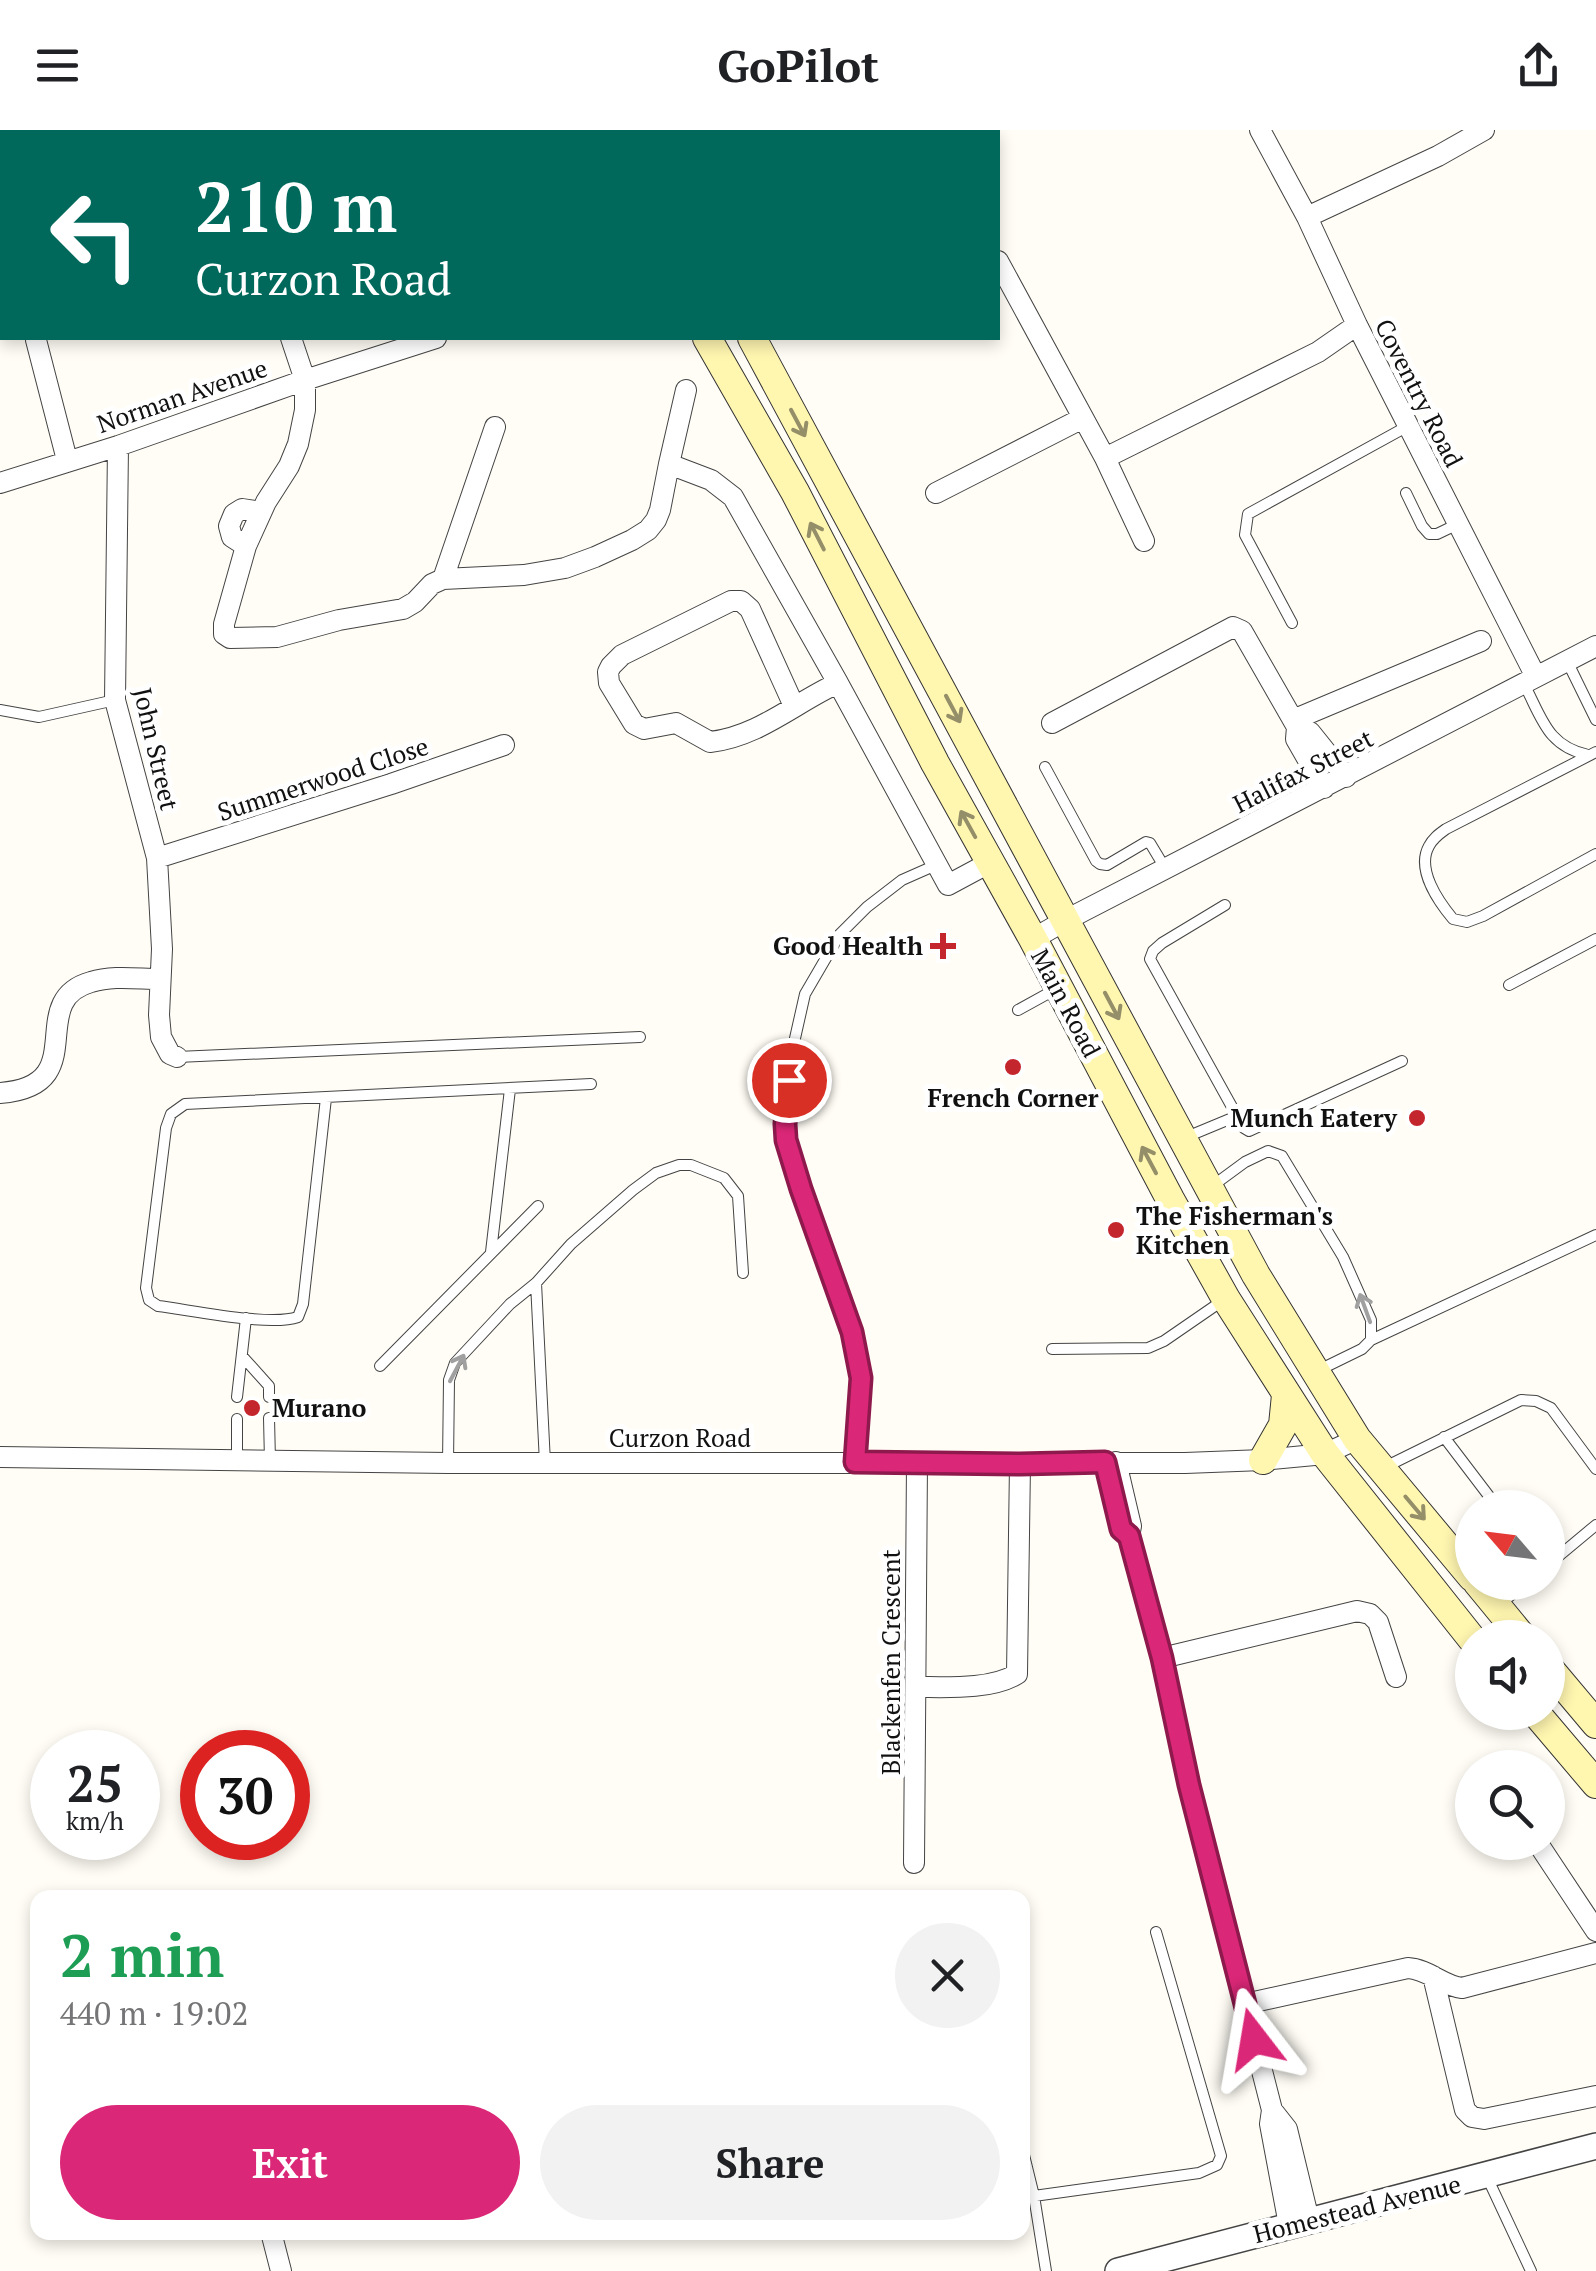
<!DOCTYPE html>
<html lang="en">
<head>
<meta charset="utf-8">
<style>
  body { margin:0; font-family:"PT Serif",serif; background:#f2f2f2; color:#202124; height:100vh; display:flex; flex-direction:column; font-size:38px; white-space:nowrap }
  * { box-sizing:border-box; margin:0 }
  p { font-size:32px; color:#757577 }
  .icon { flex:none; width:55px; height:55px; fill:none; stroke:currentColor; stroke-width:2; stroke-linecap:round; stroke-linejoin:round }
  .map { position:relative; flex:1; overflow:hidden }
  .side { position:absolute; left:30px; top:1760px; width:1000px; height:350px; display:flex; flex-direction:column; background:#fff; border-radius:20px; box-shadow:0 5px 15px #0003 }
  .side>* { flex:none }
  .guide { position:absolute; left:0px; top:0px; width:1000px; height:210px; box-shadow:0 5px 15px #0003; background:#00695c; color:#fff; overflow:hidden }
  .needle { width:65px; rotate:298deg }
  .controls { position:absolute; left:1455px; top:1360px; display:grid; gap:20px }
  .controls a { display:grid; place-items:center; width:110px; height:110px; border-radius:50%; background:#fff; box-shadow:0 5px 15px #0003; font-size:50px }
  .speed { position:absolute; left:30px; top:1600px; display:flex; gap:20px; font-size:50px; font-weight:700; text-align:center }
  .speed>* { display:grid; place-content:center; width:130px; height:130px; border-radius:50%; background:#fff; box-shadow:0 5px 15px #0003; line-height:1 }
  .speed small { font-size:25px; font-weight:400 }
  .speed .limit { border:15px solid #d22; background:#fff; color:#111 }
  .pin { position:absolute; display:grid; place-items:center; width:85px; height:85px; color:#fff; margin:-42px; border:5px solid #fff; border-radius:50%; box-shadow:0 2px 10px #0007 }
  .me { position:absolute; width:110px; margin:-55px; rotate:346deg; stroke-linejoin:round; filter:drop-shadow(0 0 8px #0008) }
  .turn { display:flex; align-items:center; gap:35px; height:210px; padding:0 30px; font-size:45px }
  .turn .icon { width:130px; height:130px; stroke-width:2.5 }
  .turn b { display:block; font-size:70px; line-height:85px }
  .round { display:grid; place-items:center; flex:none; width:105px; height:105px; border-radius:52px; background:#f2f2f2 }
  .overview { display:flex; align-items:center; justify-content:space-between; height:170px; padding:0 30px }
  h1 { font-size:60px; font-weight:700; line-height:75px; color:#1e9e55 }
  .primary-button { display:flex; gap:20px; margin-top:auto; padding:20px 30px }
  .primary-button a { flex:1; height:115px; border-radius:60px; background:#db2777; color:#fff; font-size:40px; font-weight:700; line-height:115px; text-align:center }
  .primary-button a+a { background:#f2f2f2; color:#202124 }
  header { display:flex; justify-content:space-between; align-items:center; height:130px; padding:0 30px; background:#fff; font-size:45px; font-weight:700 }
  .map>svg:first-child { display:block }
  .lines { fill:none; stroke-linecap:round; stroke-linejoin:round }
  .service-casing { stroke:#444; stroke-width:12 }
  .minor-casing { stroke:#444; stroke-width:22 }
  .tertiary-casing { stroke:#444; stroke-width:28 }
  .secondary-casing { stroke:#333; stroke-width:30 }
  .service { stroke:#fff; stroke-width:10 }
  .minor { stroke:#fff; stroke-width:20 }
  .tertiary { stroke:#fff; stroke-width:25 }
  .secondary { stroke:#fff6b0; stroke-width:28 }
  .oneway { stroke:#948f68 }
  .oneway2 { stroke:#a0a0a0 }
  .route-casing { stroke:#8e194d; stroke-width:25 }
  .route { stroke:#db2777; stroke-width:18 }
  .poi-dot { fill:#c4262e; stroke:#fff; stroke-width:4 }
  .labels { text-anchor:middle; stroke-width:10; stroke-linejoin:round; paint-order:stroke }
  .street-label { font-size:25px; fill:#111; stroke:#fff }
  .poi-label { font-size:25px; font-weight:bold; fill:#111; stroke:#fff; text-anchor:end }
</style>
</head>
<body>
<header><svg class="icon" aria-label="menu" viewBox="0 0 24 24"><path d="M4 6h16M4 12h16M4 18h16"/></svg>GoPilot<svg class="icon" aria-label="share" viewBox="0 0 24 24"><path d="M12 15V3M7 8l5-5 5 5M5 13v7h14v-7"/></svg></header>
<div class="map">
<svg width="1596" height="2141" viewBox="0 0 1596 2141">
  <rect width="100%" height="100%" fill="#fffdf5"/>
  <g class="lines">
    <g class="service-casing">
      <path id="service" d="M1406,363L1422,396L1429,404H1437L1458,394
        M1292,493L1245,405L1248,384L1408,296
        M1567,531L1596,590
        M1524,554C1542,588 1547,616 1588,625
        M0,580L39,587L115,570
        M1596,622L1446,699C1439,704 1433,708 1429,716C1416,739 1438,771 1453,789L1467,792L1483,786L1596,724
        M1045,637L1096,731L1100,734L1107,735L1146,712L1150,713L1165,738
        M1509,855L1596,809
        M1018,880L1058,858
        M177,927L640,907
        M326,968L303,1174L298,1187C270,1197 191,1180 158,1176L149,1170L146,1158L166,998L171,984L185,974L591,954
        M1237,986L1244,998L1249,1001L1402,931
        M1184,1008L1237,986L1150,829L1153,821L1162,813L1225,775
        M1211,1057L1245,1032L1268,1021L1282,1026L1343,1127L1371,1190V1210L1362,1219L1317,1241
        M491,1122L510,959
        M536,1153L545,1333
        M1371,1210L1596,1105
        M1052,1219L1148,1218L1164,1211L1225,1169
        M242,1226L269,1256V1267
        M380,1236L538,1076
        M237,1267L246,1188
        M269,1288L270,1331
        M237,1289V1330
        M1444,1307L1498,1378
        M855,1332L861,1248L853,1203L801,1059L786,1010V974L791,926L805,864L840,804L867,777L902,750L936,735
        M448,1333L449,1250L455,1233L510,1174L536,1153L571,1114L633,1060L656,1043L679,1035H691L724,1048L738,1066L743,1143
        M1385,1337L1521,1270L1536,1271L1551,1278L1596,1339
        M1548,1435L1596,1395
        M1498,1476L1527,1452
        M1022,2017L1034,2066L1046,2141
        M1487,2047L1531,2141
        M1034,2066L1199,2043L1217,2035L1221,2026L1156,1802"/>
    </g>
    <g class="minor-casing">
      <path id="minor" d="M207,0L208,2
        M494,0L495,2
        M1260,0L1307,87L1357,195L1536,547
        M0,20V23
        M1307,87L1438,26L1484,0
        M998,131L1105,328
        M291,208L305,250V280L298,314L289,336L266,372L246,416L224,494V504L230,508L277,507L339,490L403,479L415,472L432,454L443,449L524,445L565,438L595,427L632,410L648,400L656,390L660,380L669,334
        M36,210L67,330
        M686,260L669,334L711,350L733,367L838,553
        M118,316L115,570L157,728L162,819L159,885L161,907L170,924L177,927
        M0,353L118,316L305,250L436,208
        M936,363L1083,288
        M1144,411L1105,328L1318,222L1357,195
        M246,416L232,407L229,396L234,384L242,379L261,382
        M443,449L495,297
        M794,576L750,479L741,471H731L622,525L611,536L608,542L609,553L634,594L644,599L676,593L710,612C758,607 796,572 838,553L948,755L989,733
        M1293,590L1481,511
        M1052,593L1233,497L1242,501L1297,597L1296,609L1324,658
        M1297,597L1310,602L1346,647
        M157,728L391,654L504,615
        M1033,809L1066,790L1596,516
        M0,963C95,956 23,871 91,852C113,845 138,849 160,849
        M0,1327L448,1333H1185L1263,1330L1325,1324L1357,1309
        M1116,1332L1131,1396L1129,1407L1162,1528L1189,1655L1272,1980L1270,1994L1289,2095
        M1162,1528L1357,1481L1370,1484L1378,1492L1396,1547
        M916,1557C946,1557 991,1560 1017,1544L1020,1334
        M1541,1718L1596,1801
        M914,1733L917,1332
        M1433,1846L1465,1980L1472,1987L1484,1989L1596,1966
        M1245,1874L1408,1838C1428,1839 1443,1856 1462,1858L1596,1823
        M1272,1980L1287,1999L1309,2090
        M271,2102L281,2141"/>
    </g>
    <g class="tertiary-casing">
      <path id="tertiary" d="M1118,2141L1596,2016"/>
    </g>
    <g class="secondary-casing">
      <path id="secondary" d="M598,0L599,2
        M645,0L647,2
        M707,208L795,362L935,633L1033,809L1170,1069L1226,1169L1325,1324L1472,1509
        M752,208L1256,1145L1357,1309L1472,1447
        M1263,1330L1283,1295L1286,1265
        M1477,1452L1523,1508
        M1548,1537L1596,1594
        M1535,1582L1596,1654"/>
    </g>
    <use href="#service" class="service"/>
    <use href="#minor" class="minor"/>
    <use href="#tertiary" class="tertiary"/>
    <use href="#secondary" class="secondary"/>
  </g>
  <defs><path id="oneway-shaft" d="M-6 0H5M1.5-3L5.5 0L1.5 3" fill="none" stroke-width="1.6" stroke-linecap="round" stroke-linejoin="round" transform="scale(2.5)"/></defs>
  <g class="oneway">
    <use href="#oneway-shaft" transform="translate(798 293) rotate(62)"/>
    <use href="#oneway-shaft" transform="translate(817 406) rotate(-117)"/>
    <use href="#oneway-shaft" transform="translate(953 579) rotate(62)"/>
    <use href="#oneway-shaft" transform="translate(968 694) rotate(-119)"/>
    <use href="#oneway-shaft" transform="translate(1112 876) rotate(62)"/>
    <use href="#oneway-shaft" transform="translate(1149 1030) rotate(-118)"/>
    <use href="#oneway-shaft" transform="translate(1415 1378) rotate(50)"/>
  </g>
  <g class="oneway2">
    <use href="#oneway-shaft" transform="translate(1365 1178) rotate(-110)"/>
    <use href="#oneway-shaft" transform="translate(457 1238) rotate(-62)"/>
  </g>
  <g class="lines">
    <g class="route-casing">
      <path id="route" d="M789,950L785,994L786,1010L801,1059L852,1202L861,1248L855,1332L1020,1334L1105,1332L1121,1399L1129,1406L1162,1528L1189,1655L1254,1909"/>
    </g>
    <use href="#route" class="route"/>
  </g>
  <g class="poi-dot">
    <path d="M938 801h10v10h10v10h-10v10h-10v-10h-10v-10h10z"/>
    <circle cx="1013" cy="937" r="10"/>
    <circle cx="1417" cy="988" r="10"/>
    <circle cx="1116" cy="1100" r="10"/>
    <circle cx="252" cy="1278" r="10"/>
  </g>
  <g class="labels">
    <g class="street-label">
      <text transform="translate(1419 263) rotate(63)" y="9">Coventry Road</text>
      <text transform="translate(182 266) rotate(-19)" y="9">Norman Avenue</text>
      <text transform="translate(156 619) rotate(77)" y="9">John Street</text>
      <text transform="translate(1303 641) rotate(-27)" y="9">Halifax Street</text>
      <text transform="translate(323 649) rotate(-18)" y="9">Summerwood Close</text>
      <text transform="translate(1066 873) rotate(62)" y="9">Main Road</text>
      <text x="680" y="1317">Curzon Road</text>
      <text transform="translate(891 1532) rotate(-90)" y="9">Blackenfen Crescent</text>
      <text transform="translate(1357 2079) rotate(-14)" y="9">Homestead Avenue</text>
    </g>
    <g class="poi-label">
      <text x="923" y="825">Good Health</text>
      <text x="1013" y="977" text-anchor="middle">French Corner</text>
      <text x="1397" y="997">Munch Eatery</text>
      <text x="1136" y="1095" text-anchor="start">The Fisherman's<tspan x="1136" dy="29">Kitchen</tspan></text>
      <text x="272" y="1287" text-anchor="start">Murano</text>
    </g>
  </g>
</svg>
<div class="controls">
<a><svg class="needle" viewBox="-14 -14 28 28"><path d="M0-13l5 13h-10z" fill="#e53935"/><path d="M0 13l5-13h-10z" fill="#757577"/></svg></a>
<a><svg class="icon" aria-label="sound" viewBox="0 0 24 24"><path d="M4 9h4l5-4v14l-5-4H4zM17 9q2 3 0 6"/></svg></a>
<a><svg class="icon" aria-label="search" viewBox="0 0 24 24"><circle cx="10" cy="10" r="6"/><path d="M15 15l6 6"/></svg></a>
</div>
<div class="speed"><div>25<small>km/h</small></div><div class="limit">30</div></div>
<div class="pin" style="left:789px;top:950px;background:#d93025"><svg class="icon" aria-label="arrive" viewBox="0 0 24 24"><path d="M6 21V4h12l-3 4 3 4H6"/></svg></div>
<svg class="me" style="left:1254px;top:1909px" viewBox="-20 -20 40 40"><path d="M0-17L14 15 0 8-14 15z" fill="#db2777" stroke="#fff" stroke-width="4"/></svg>
<div class="guide">
<div class="turn"><svg class="icon" aria-label="left" viewBox="0 0 24 24"><path d="M17 20v-9H6M10 6l-5 5 5 5"/></svg><div><b>210 m</b>Curzon Road</div></div>
</div>
<section class="side">
<div class="overview"><div><h1>2 min</h1><p>440 m · 19:02</p></div><a class="round"><svg class="icon" aria-label="close" viewBox="0 0 24 24"><path d="M6 6l12 12M18 6L6 18"/></svg></a></div>
<div class="primary-button"><a>Exit</a><a>Share</a></div>
</section>
</div>
</body>
</html>
